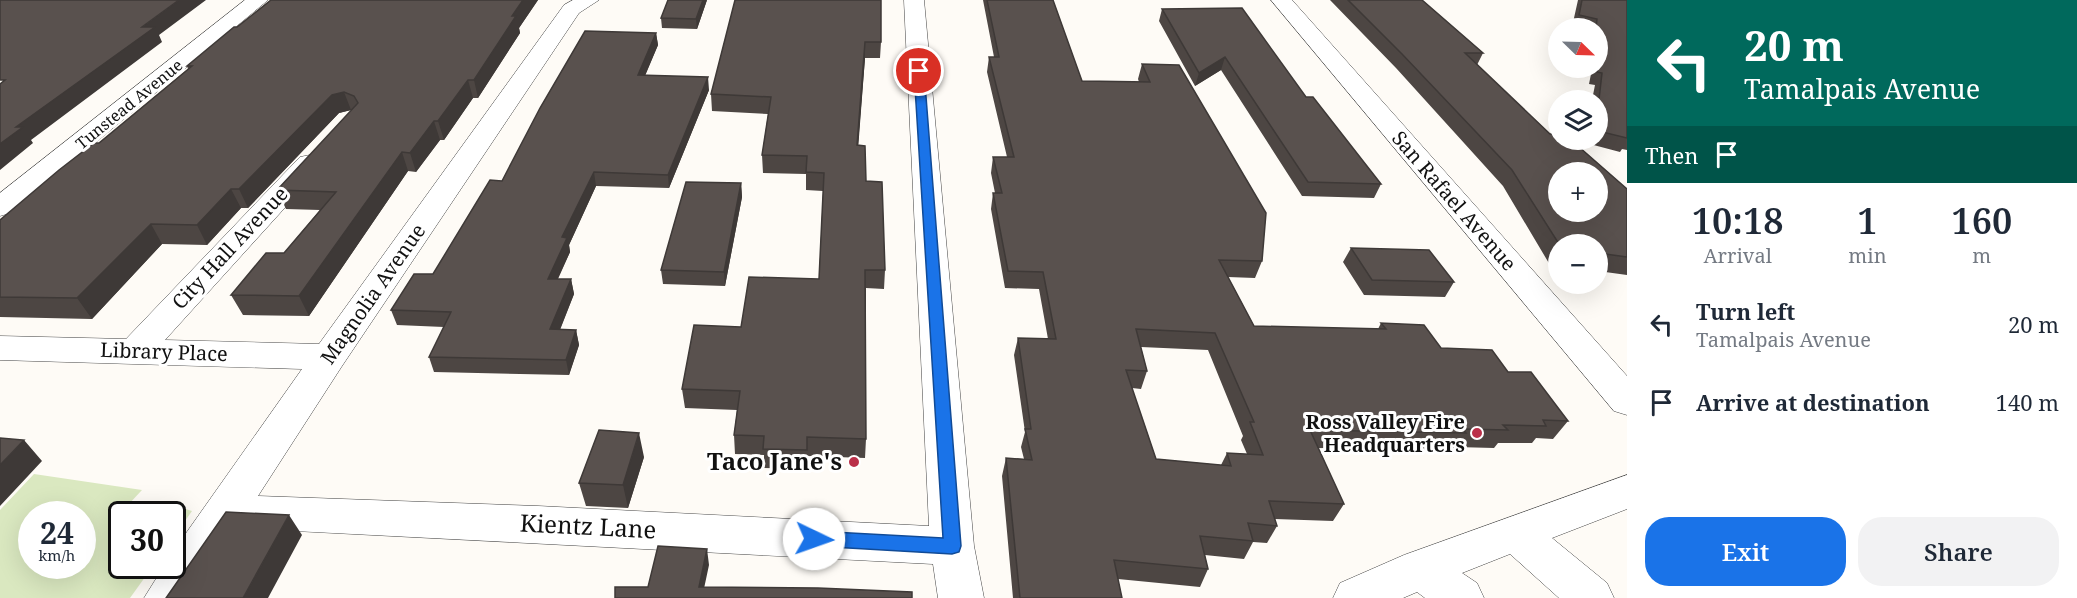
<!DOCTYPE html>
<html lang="en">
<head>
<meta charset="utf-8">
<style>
  body { margin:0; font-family:"Noto Serif",serif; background:#f2f2f3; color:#1f2937; height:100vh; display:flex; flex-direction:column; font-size:22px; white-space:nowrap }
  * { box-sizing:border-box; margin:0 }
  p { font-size:20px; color:#747a83 }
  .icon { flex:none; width:33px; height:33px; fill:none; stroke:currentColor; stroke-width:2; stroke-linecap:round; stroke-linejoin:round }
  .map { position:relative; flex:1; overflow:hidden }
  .details { display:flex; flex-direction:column; background:#fff; width:450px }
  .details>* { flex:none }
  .guide { background:#00695c; color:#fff; overflow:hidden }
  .needle { width:39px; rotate:113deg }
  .buttons { position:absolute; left:1548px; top:18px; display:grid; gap:12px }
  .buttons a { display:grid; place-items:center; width:60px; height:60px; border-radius:50%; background:#fff; box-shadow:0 6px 24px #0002; font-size:30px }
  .speed { position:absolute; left:18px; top:501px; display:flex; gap:12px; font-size:30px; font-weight:700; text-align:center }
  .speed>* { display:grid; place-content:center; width:78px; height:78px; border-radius:50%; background:#fff; box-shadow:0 6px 24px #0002; line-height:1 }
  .speed small { font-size:15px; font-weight:400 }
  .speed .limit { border:3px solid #111; border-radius:9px; background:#fff; color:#111 }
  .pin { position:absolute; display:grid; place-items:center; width:51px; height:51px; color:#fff; margin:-26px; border:3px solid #fff; border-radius:50%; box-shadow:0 2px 6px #0007 }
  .me { position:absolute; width:66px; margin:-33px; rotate:93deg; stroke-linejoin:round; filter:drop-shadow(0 0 4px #0008) }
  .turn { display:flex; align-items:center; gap:21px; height:126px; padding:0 18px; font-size:27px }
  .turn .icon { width:78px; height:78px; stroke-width:2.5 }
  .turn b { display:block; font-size:42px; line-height:51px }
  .then { display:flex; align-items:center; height:57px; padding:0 18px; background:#0003; gap:12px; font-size:22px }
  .eta { display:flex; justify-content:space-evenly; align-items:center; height:102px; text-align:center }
  .eta b { font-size:36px; font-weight:600; line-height:42px }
  .cta { display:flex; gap:12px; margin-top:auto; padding:12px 18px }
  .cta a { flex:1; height:69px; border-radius:24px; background:#1a73e8; color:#fff; font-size:24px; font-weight:600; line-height:69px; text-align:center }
  .cta a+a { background:#f2f2f3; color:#1f2937 }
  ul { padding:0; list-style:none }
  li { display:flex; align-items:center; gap:18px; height:78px; padding:0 18px }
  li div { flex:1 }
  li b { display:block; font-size:22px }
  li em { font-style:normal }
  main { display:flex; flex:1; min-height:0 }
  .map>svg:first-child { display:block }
  .green { fill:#dae8c0; fill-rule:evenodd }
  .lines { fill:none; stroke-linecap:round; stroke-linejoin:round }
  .minor-casing { stroke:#444; stroke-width:1 }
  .minor { fill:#fff; fill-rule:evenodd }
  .wall { fill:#4d4643; fill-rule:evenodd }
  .shaded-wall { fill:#3e3937 }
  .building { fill:#59514e; stroke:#3e3937; stroke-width:1.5; fill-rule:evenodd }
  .route { fill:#1a73e8; stroke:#114b97; stroke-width:1.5 }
  .poi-dot { fill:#ba3049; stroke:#fff; stroke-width:2 }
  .labels { text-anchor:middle; stroke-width:6; stroke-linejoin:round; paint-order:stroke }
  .far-street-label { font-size:16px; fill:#111; stroke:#fff }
  .street-label { font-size:20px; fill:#111; stroke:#fff }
  .poi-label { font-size:20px; font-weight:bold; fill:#111; stroke:#fff; text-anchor:end }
  .near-poi-label { font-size:24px; font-weight:bold; fill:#111; stroke:#fff; text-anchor:end }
  .near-street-label { font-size:24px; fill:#111; stroke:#fff }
</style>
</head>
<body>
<main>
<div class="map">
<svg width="1627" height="598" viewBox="0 0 1627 598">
  <rect width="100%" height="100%" fill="#fefbf6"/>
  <path class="green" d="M34,474L142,490L127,506L144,514H122V566H153L130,598H0V510ZM32,514H82V566H32Z
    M169,504L192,511L173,538L172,514H160Z"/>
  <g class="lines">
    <g class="minor-casing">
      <path id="minor" d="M245,0H268L10,213L0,216V193Z
        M573,0H599L579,13L342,366L258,496L538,506L929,526L904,0H924L974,546L984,598H938L933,564L237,528L192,598H144L164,566H172V553L302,369L0,360V336L126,339L300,157L310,155L320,157L324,163L320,169L165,340L319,344L564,5Z
        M1271,0H1292L1627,376V415L1614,411Z
        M1627,475V509L1552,538L1607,583L1614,598H1559L1510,554L1462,573L1477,583L1484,598H1425L1417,592L1403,598H1333L1340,583L1404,555Z"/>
    </g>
    <use href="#minor" class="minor"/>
  </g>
  <path class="wall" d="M271,0H538L519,28L520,33L478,98H473L444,140H440L416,172L408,171L309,316L243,315L231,295L284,253L320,210L286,209L277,190L352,110H351L339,113L248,208H241L207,245L162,244L92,319L0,317V220L99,143L188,69L187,66Z
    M707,0L697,29L662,28L661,18Z
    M735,0L881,42L880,58H865L858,145L885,270L884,289L866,288V439L865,458L807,456V469L764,468V455L735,454L734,435L737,410L685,408L682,389L741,327L819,279L823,191L806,190V174L763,173L762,155L768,114L712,111L711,94Z
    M983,0H1053L1082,81L1139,82L1138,79L1142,64L1262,261L1255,278L1228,277L1254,326L1378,329L1381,323L1441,348L1508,372L1568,421L1553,439L1536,438L1532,443H1498L1494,448L1456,447L1453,451L1318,448L1344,504L1333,521L1275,519L1277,526L1267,543L1253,542L1244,559L1205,555L1208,569L1200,587L1118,579L1122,598H1013L1002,476L1006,458L1024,459L1021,447L1025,432L1014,355L1018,338L1048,339L1039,289L1005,288L991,209L993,193H995L991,173L993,157H1007L987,72L989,57H994ZM1141,347L1208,350L1243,436L1241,440L1247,454L1227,453L1221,465L1156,459L1132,388L1141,389L1147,371Z
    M1330,0H1422L1483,53L1477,65L1550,134L1627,189V275L1598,271V244H1558V266L1550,265L1503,186L1396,68Z
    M1578,0H1627V150L1622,149L1620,152L1586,143L1587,140H1598V100H1592L1595,85L1589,84L1592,69H1584V68H1598V28H1580L1572,27Z
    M1162,9L1306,97L1381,184L1374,198L1302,196L1221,70L1195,86L1159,21Z
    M656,33L658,45L645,75L709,90L669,188L596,186L569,245L570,252L558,279H571L574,294L560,330H576L579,345L569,375L434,372L429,357L444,327L397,325L391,310L433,274L502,181Z
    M741,183L742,197L725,286L663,284L661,270Z
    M1351,248L1454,282L1445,297L1364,295L1343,262Z
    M644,457L628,508L586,506L579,483Z"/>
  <path class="shaded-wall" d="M179,0H206L159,35L162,42L31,140L33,143L0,170V144L16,127L142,27Z
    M523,0H538L519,28L520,33L478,98L474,80L512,16Z
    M703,0H707L697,29L696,19Z
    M656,33L658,45L640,88L638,75Z
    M865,42V58L857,163V145Z
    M1225,57L1221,70L1195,86L1199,73Z
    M708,77L709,90L669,188L668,175Z
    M468,80L473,98L444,140L438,121Z
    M344,92L351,110L339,113L248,208L239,189L332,95Z
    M434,121L440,140L416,172L410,153Z
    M402,152L408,171L309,316L299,296Z
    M594,172L596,186L569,245L570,252L551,293L548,279L562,237Z
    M741,183L742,197L725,286L724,272Z
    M231,189L241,208L207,245L197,225Z
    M151,224L162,244L92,319L77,298Z
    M571,279L574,294L554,344L550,329Z
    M576,330L579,345L569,375L566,360Z
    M639,433L644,457L628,508L623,485Z
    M24,440L42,461L0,506V465Z
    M289,515L302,535L268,598H243Z
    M707,549L709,565L702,598L699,587Z"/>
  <path class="building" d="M0,0H179L142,27H155L16,127H23L0,144V84L5,80H0Z
    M271,0H523L512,16H516L474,80H468L438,121H434L410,153L402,152L299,296L231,295L266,253H284L336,192L277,190L358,103L354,96L344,92L332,95L239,189H231L197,225L151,224L77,298L0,297V220L59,170L94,143H99L192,66H187L234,27H237Z
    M668,0H703L696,19L661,18Z
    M735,0H881V42H865L857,145L865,146L866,181L882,182L885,270H865L866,439L807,437V450L763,449L764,436L734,435L740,391L682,389L694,325L741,327L749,277L819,279L824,173L806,172L807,156L762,155L771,97L711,94Z
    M987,0H1053L1082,81L1150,82L1142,64L1179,65L1266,213L1262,261L1219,260L1254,326L1386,329L1381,323L1424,325L1441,348L1492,350L1508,372H1531L1568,421L1543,420L1546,426L1503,425L1508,430L1463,429L1466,433L1310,430L1344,504L1269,501L1277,526L1248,523L1253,541L1200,536L1208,569L1114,560L1122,598H1020L1006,458L1032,460L1025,429H1031L1018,338L1056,339L1043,272L1008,271L993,193H1002L993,157H1014L989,57H999ZM1136,329L1215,333L1254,422H1250L1263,455L1227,453L1231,466L1156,459L1126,370L1147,371Z
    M1348,0H1422L1483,53H1465L1550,134H1558V140H1571L1627,189V257L1598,253V244H1559L1512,170L1402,54ZM1558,172H1598V212H1558Z
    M1582,0H1627V138L1598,131V108L1602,73L1597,72L1599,57H1598V28H1596L1597,19L1579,15Z
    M1242,8L1306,97H1313L1381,184L1308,182L1225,57L1199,73L1162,9Z
    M585,31L656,33L638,75L708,77L668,175L594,172L562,237L567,238L548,279H571L550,329L576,330L566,360L429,357L451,312L391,310L414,274H433L490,180L502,181L540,108Z
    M686,182L741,183L724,272L661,270Z
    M1351,248L1429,250L1454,282L1372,280Z
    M599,430L639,433L623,485L579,483Z
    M0,438L24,440L0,465Z
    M226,512L289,515L243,598H166Z
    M658,546L707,549L699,587L818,588L912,592V598H615V587H648Z"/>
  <path class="route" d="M919,68L924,71L961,546L959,552L952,554L814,546L808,544L805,539L808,533L814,531L943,538L914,71Z"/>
  <g class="poi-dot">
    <circle cx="1477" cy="433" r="6"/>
    <circle cx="854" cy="462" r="6"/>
  </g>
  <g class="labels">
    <g class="far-street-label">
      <text transform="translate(129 104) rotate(-39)" y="6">Tunstead Avenue</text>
    </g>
    <g class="street-label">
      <text transform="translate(1454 201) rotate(49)" y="7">San Rafael Avenue</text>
      <text transform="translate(230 248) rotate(-47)" y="7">City Hall Avenue</text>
      <text transform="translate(373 294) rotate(-55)" y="7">Magnolia Avenue</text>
      <text transform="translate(164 352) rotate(2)" y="7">Library Place</text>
    </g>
    <g class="poi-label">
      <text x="1465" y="429">Ross Valley Fire<tspan x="1465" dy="23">Headquarters</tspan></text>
    </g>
    <g class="near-poi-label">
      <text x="842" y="470">Taco Jane's</text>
    </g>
    <g class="near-street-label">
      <text transform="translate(588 527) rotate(3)" y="8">Kientz Lane</text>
    </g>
  </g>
</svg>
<div class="buttons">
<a><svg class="needle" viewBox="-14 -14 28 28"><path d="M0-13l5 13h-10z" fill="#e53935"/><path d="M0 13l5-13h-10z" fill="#747a83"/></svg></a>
<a><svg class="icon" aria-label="layers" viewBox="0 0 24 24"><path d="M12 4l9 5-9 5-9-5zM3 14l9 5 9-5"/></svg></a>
<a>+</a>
<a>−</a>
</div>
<div class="speed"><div>24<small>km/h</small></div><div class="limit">30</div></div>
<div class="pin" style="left:919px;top:71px;background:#d93025"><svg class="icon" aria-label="arrive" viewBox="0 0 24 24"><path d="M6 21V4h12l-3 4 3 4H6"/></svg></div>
<svg class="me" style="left:814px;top:539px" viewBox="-20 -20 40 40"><circle r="19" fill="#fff"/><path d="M0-13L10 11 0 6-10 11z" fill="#1a73e8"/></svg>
</div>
<section class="details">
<div class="guide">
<div class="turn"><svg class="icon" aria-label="left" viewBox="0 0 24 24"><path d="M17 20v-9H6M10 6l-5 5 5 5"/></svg><div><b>20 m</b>Tamalpais Avenue</div></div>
<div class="then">Then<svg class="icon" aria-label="arrive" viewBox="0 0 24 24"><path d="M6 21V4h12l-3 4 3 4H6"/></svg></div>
</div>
<div class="eta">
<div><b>10:18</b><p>Arrival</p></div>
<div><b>1</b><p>min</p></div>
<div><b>160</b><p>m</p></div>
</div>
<ul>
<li><svg class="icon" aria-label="left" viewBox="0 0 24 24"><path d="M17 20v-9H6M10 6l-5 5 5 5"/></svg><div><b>Turn left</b><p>Tamalpais Avenue</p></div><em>20 m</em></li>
<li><svg class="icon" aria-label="arrive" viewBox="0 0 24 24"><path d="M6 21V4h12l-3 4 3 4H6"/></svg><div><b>Arrive at destination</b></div><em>140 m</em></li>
</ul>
<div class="cta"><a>Exit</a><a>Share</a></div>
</section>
</main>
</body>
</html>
